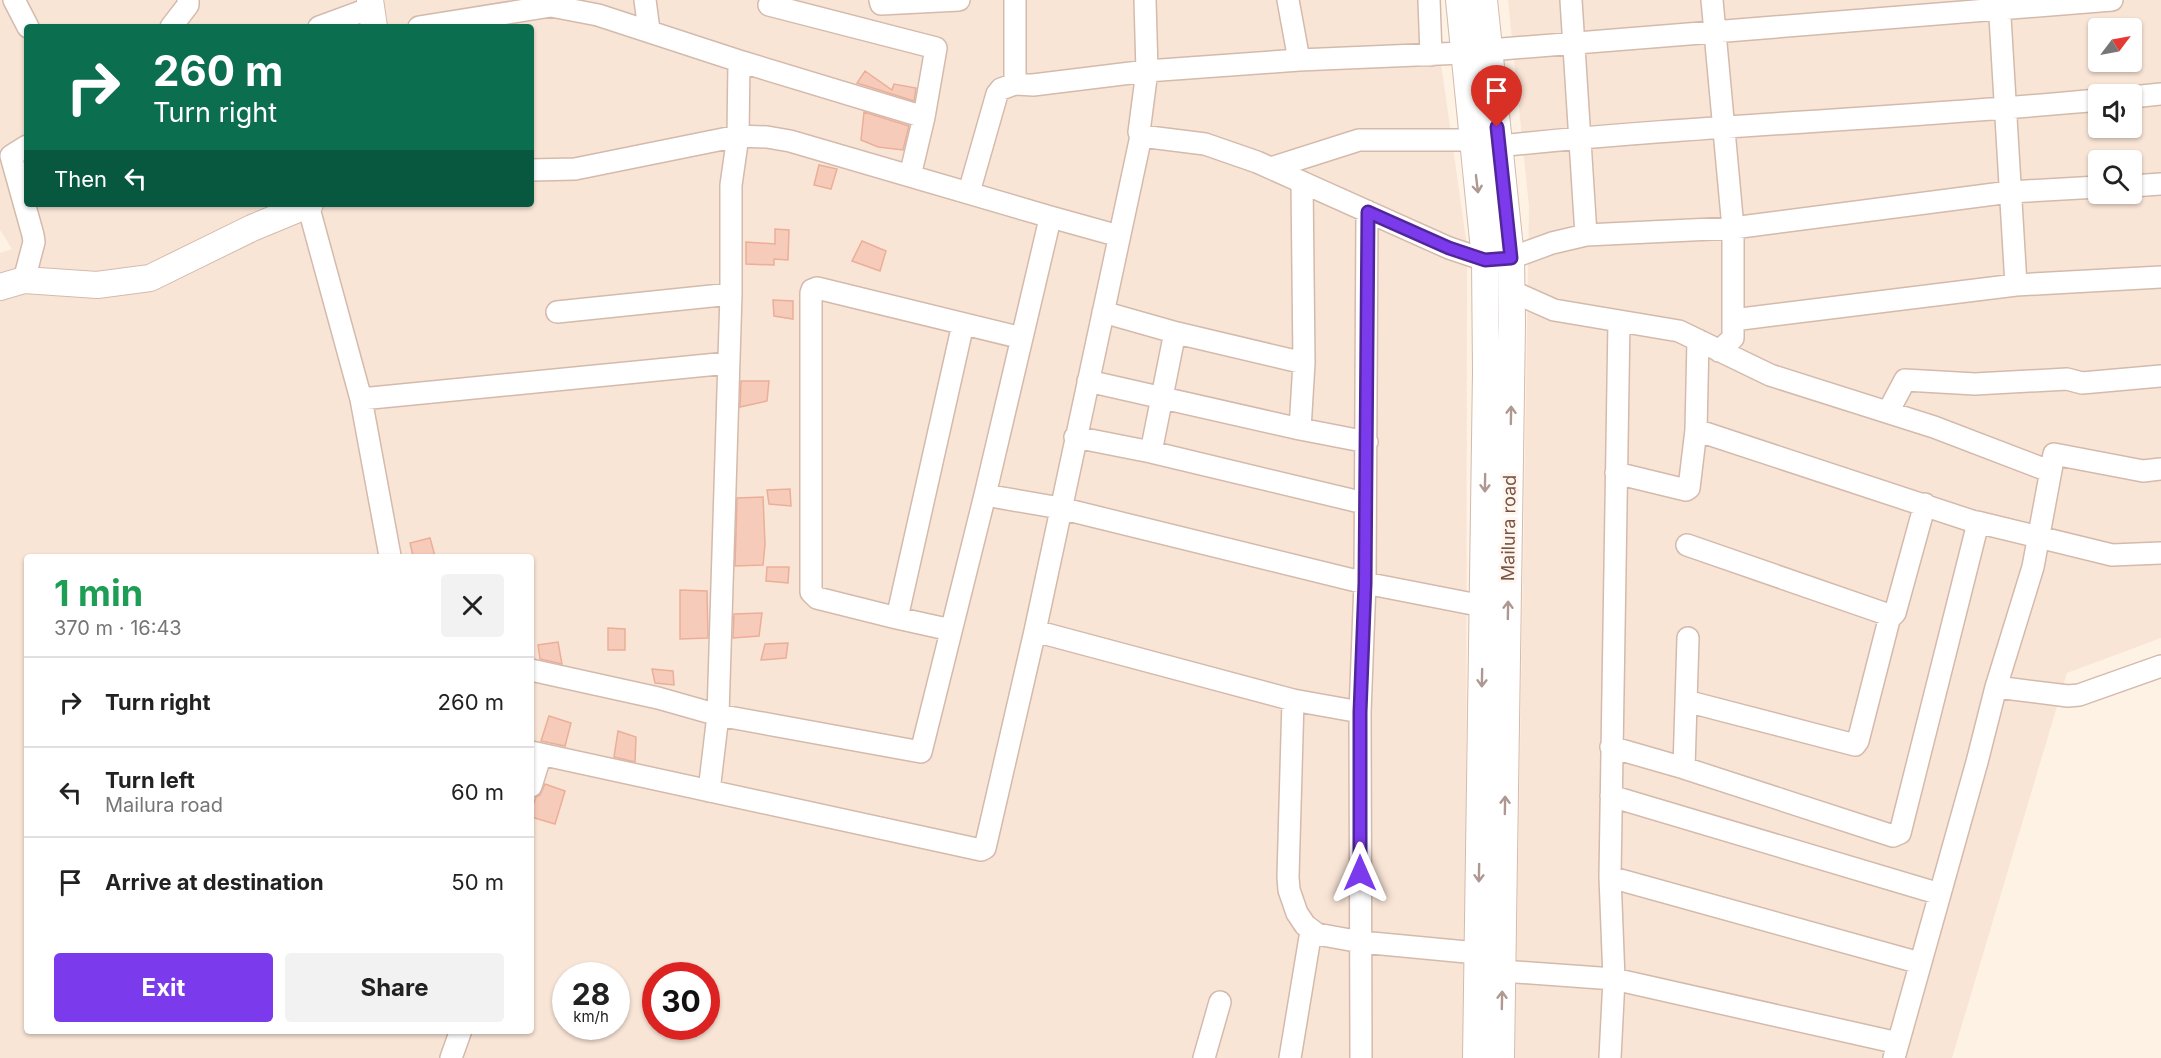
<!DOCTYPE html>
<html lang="en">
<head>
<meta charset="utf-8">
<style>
  body { margin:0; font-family:Inter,sans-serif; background:#f2f2f2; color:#222; height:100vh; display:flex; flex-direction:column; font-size:22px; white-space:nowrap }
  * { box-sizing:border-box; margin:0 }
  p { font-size:20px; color:#767676 }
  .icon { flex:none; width:33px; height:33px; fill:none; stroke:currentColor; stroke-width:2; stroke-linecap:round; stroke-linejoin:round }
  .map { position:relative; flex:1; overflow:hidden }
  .panel { position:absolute; left:24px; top:554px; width:510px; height:480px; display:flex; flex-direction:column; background:#fff; border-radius:6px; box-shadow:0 2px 4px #0004 }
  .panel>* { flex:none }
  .banner { position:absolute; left:24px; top:24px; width:510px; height:183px; border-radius:6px; box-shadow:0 2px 4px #0004; background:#0b6e4f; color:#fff; overflow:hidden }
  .needle { width:39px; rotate:58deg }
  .buttons { position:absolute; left:2088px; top:18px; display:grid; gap:12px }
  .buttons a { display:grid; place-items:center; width:54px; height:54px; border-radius:6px; background:#fff; box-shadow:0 2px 4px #0004; font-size:30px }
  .speed { position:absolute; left:552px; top:962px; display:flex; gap:12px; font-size:30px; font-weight:700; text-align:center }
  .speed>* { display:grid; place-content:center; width:78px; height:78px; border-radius:50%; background:#fff; box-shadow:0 2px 4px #0004; line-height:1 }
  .speed small { font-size:15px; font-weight:400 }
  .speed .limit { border:9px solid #d22; background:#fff; color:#111 }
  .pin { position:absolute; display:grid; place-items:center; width:51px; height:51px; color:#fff; margin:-62px -26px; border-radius:50% 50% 50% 0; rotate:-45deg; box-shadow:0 0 6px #0007 }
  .pin .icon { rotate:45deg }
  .me { position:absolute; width:66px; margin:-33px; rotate:0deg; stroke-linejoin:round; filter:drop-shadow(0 0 4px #0008) }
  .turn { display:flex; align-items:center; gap:21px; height:126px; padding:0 30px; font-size:27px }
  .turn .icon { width:78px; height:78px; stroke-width:2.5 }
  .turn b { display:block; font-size:42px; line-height:51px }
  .then { display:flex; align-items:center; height:57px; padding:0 30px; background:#0003; gap:12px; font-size:22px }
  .round { display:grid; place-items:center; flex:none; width:63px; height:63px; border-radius:6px; background:#f2f2f2 }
  .headline { display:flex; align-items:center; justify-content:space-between; height:102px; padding:0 30px }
  h1 { font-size:36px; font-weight:700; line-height:45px; color:#1e9e55 }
  .primary-button { display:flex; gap:12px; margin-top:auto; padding:12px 30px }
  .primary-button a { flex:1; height:69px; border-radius:6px; background:#7c3aed; color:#fff; font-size:24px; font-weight:700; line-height:69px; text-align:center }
  .primary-button a+a { background:#f2f2f2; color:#222 }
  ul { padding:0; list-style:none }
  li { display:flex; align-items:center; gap:18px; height:90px; padding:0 30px; border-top:2px solid #e0e0e0 }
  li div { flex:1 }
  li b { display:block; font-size:22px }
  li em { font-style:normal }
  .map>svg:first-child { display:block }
  .residential { fill:#f9e5d6; fill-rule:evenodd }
  .building { fill:#f7cbba; stroke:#ebae99; stroke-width:1.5 }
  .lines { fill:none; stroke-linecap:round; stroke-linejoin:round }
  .minor-casing { stroke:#d4baac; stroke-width:24 }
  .tertiary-casing { stroke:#d4baac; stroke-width:28 }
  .minor { stroke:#fff; stroke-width:21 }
  .tertiary { stroke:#fff; stroke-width:26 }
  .oneway { stroke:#af9891 }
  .route-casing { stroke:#51269a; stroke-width:15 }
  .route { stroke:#7c3aed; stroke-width:10 }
  .labels { text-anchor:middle; stroke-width:6; stroke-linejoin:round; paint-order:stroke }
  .street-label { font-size:18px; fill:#7a5347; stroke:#fff6ee }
</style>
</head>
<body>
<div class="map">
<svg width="2161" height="1058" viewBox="0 0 2161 1058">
  <rect width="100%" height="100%" fill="#fef2e5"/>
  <path class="residential" d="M0,0H1432L1467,246L1466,1058H0V253L12,249L0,230ZM27,27H531V204H27ZM27,556H531V1030H27ZM566,975H616V1026H566ZM656,975H706V1026H656Z
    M1508,0H2161V638L2067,673L1952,1058H1515L1529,207ZM2098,28H2132V62H2098ZM2098,94H2132V128H2098ZM2098,160H2132V194H2098Z"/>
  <path class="building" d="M865,71L892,90L894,84L916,88L914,101L857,83Z
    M864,112L909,126L903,150L878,147L861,140Z
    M819,165L837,169L831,189L814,185Z
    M775,229L789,230L788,260L774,259V265L746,264V242L775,244Z
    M862,241L886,251L880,271L852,261Z
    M773,300L793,301V319L774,316Z
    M741,381H769L767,401L740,407Z
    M790,489L791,506L769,504L767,490Z
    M763,497L765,544L763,565L735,566L737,498Z
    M430,538L435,556H413L410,543Z
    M767,567H789L788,583L766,581Z
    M680,590L707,591L708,638L680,639Z
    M762,613L759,636L733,638L734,614Z
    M608,628L625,629V650H608Z
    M558,642L562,664L540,659L538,645Z
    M788,643L786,658L761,660L765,644Z
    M652,669L673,671L674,685L655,683Z
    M549,716L571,723L565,746L541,741Z
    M618,731L636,737L635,762L614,757Z
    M545,784L565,791L555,824L531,817V811L536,797L540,795Z"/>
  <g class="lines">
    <g class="minor-casing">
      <path id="minor" d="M14,0L28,27
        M645,0L649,30
        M880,0L881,4L959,0
        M1015,0V84L1033,85L1147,71L1299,60L1463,53
        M1145,0L1147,71L1139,132L1141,136L1205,144L1257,162L1449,248L1485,260L1511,258L1552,243L1586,235L1733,228L2010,192L2098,187
        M1288,0L1299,60
        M1429,0L1431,55
        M1571,0L1586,235
        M1712,0L1733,228V338L1719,351
        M1999,0L2016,285
        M769,5L936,48L924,117L910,176
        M171,27L188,5V0
        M319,27L371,8
        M419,27L551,6L598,15L739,61L924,117
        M1489,50L2112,0
        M2132,97L2161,94
        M1499,146C1699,125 1899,119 2098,100
        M1271,168L1359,140H1472
        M531,170L575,169L738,136L767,137L790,141L1047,216L1049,223L985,495
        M1302,182L1304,363L1300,429L1367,442
        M2132,186L2161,184
        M969,192L997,94L1001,89L1015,84
        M308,205L361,399L728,363
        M1047,216L1119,236
        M24,280L34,242L33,235L11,156L27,146
        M1511,291L1554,310L1679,331L1770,375L1934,427L2049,471
        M557,312L731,294
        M1103,312L1177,333
        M1733,320L2016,285L2161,277
        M1088,381L1300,429
        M361,399L390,556
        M1888,412L1905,380L1975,384L2067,379L2082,383L2161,376
        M1075,437L1151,452L1364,503
        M1151,452L1174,337L1177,333L1304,363
        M1616,473L1686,490L1689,488L1696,430L1698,340
        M1977,522L2112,555L2161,553
        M1687,545L1892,616L1895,613L1925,504
        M897,618L963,324
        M951,630L897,618L817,598L811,592V293L812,290L817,288L1022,338
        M1035,631L1293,700L1360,712
        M531,670L658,698L718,715L921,752L985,495L1060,508L1365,583L1483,606
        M1996,687L2068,696L2079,695L2161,666
        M1293,700L1288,877L1289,890L1297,913L1305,925L1317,934L1361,942L1477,953
        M1686,701L1855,745L1858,741L1890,616
        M1611,747L1684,768L1893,836L1900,833L1978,523L1696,430
        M531,752L981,850L985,848L1035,631L1141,136
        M1684,768L1688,638
        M531,786L541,754
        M709,791L718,715L731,294V185L738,136L739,61
        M1611,796L1940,894
        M1610,877L1920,963
        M1502,971L1614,979L1898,1043
        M451,1058L461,1030
        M1204,1058L1220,1002
        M1290,1058L1311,931
        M1361,1058L1360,712L1365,583L1367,211
        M1610,1058L1614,979L1610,877L1619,321
        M1894,1058L1977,762L1996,687L2033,567L2054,454L2143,471L2161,469"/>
    </g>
    <g class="tertiary-casing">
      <path id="tertiary" d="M370,0L374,27
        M1459,0L1485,260L1486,372L1476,1058
        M1484,0L1511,258L1512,323L1501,1058
        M0,287L24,280L97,285L150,278L252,228L310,204"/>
    </g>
    <use href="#minor" class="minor"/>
    <use href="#tertiary" class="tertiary"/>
  </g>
  <defs><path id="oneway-shaft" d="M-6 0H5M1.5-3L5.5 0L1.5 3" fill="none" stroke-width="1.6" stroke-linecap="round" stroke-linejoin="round" transform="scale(1.5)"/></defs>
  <g class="oneway">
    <use href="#oneway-shaft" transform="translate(1477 184) rotate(83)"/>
    <use href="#oneway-shaft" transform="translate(1511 415) rotate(-89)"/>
    <use href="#oneway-shaft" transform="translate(1485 483) rotate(91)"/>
    <use href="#oneway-shaft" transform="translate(1508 610) rotate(-89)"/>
    <use href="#oneway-shaft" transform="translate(1482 678) rotate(91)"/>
    <use href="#oneway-shaft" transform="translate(1505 805) rotate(-89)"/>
    <use href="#oneway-shaft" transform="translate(1479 873) rotate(91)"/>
    <use href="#oneway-shaft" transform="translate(1502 1000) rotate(-89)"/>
  </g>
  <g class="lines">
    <g class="route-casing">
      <path id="route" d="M1360,873V712L1365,583L1368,212L1449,248L1485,260L1511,258L1497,127"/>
    </g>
    <use href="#route" class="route"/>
  </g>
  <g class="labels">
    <g class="street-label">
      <text transform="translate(1509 528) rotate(-89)" y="6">Mailura road</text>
    </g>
  </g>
</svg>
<div class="buttons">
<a><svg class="needle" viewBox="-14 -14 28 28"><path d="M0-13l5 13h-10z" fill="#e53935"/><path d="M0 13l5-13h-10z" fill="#767676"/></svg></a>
<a><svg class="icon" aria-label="sound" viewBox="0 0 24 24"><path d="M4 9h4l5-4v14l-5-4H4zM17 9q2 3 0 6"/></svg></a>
<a><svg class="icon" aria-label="search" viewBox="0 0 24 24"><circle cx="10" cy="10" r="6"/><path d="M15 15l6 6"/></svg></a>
</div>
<div class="speed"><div>28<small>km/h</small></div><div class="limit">30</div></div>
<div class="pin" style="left:1497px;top:127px;background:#d93025"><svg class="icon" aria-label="arrive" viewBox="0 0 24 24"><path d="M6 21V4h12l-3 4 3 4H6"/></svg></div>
<svg class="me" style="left:1360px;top:873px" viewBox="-20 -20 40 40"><path d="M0-17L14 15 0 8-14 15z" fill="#7c3aed" stroke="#fff" stroke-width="4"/></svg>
<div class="banner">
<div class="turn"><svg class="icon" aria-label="right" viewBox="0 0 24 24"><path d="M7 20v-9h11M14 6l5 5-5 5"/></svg><div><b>260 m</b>Turn right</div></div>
<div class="then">Then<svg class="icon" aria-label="left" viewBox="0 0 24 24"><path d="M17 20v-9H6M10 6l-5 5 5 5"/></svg></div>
</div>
<section class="panel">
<div class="headline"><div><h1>1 min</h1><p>370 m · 16:43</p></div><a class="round"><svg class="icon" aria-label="close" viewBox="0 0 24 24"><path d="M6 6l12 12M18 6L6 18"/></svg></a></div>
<ul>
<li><svg class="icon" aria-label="right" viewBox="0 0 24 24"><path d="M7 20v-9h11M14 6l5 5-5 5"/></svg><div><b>Turn right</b></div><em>260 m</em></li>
<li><svg class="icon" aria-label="left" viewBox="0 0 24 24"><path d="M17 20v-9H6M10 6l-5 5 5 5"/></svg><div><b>Turn left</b><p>Mailura road</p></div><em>60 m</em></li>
<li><svg class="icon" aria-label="arrive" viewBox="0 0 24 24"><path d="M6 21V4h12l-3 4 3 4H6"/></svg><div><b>Arrive at destination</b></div><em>50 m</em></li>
</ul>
<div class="primary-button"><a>Exit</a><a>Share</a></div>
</section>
</div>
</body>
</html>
